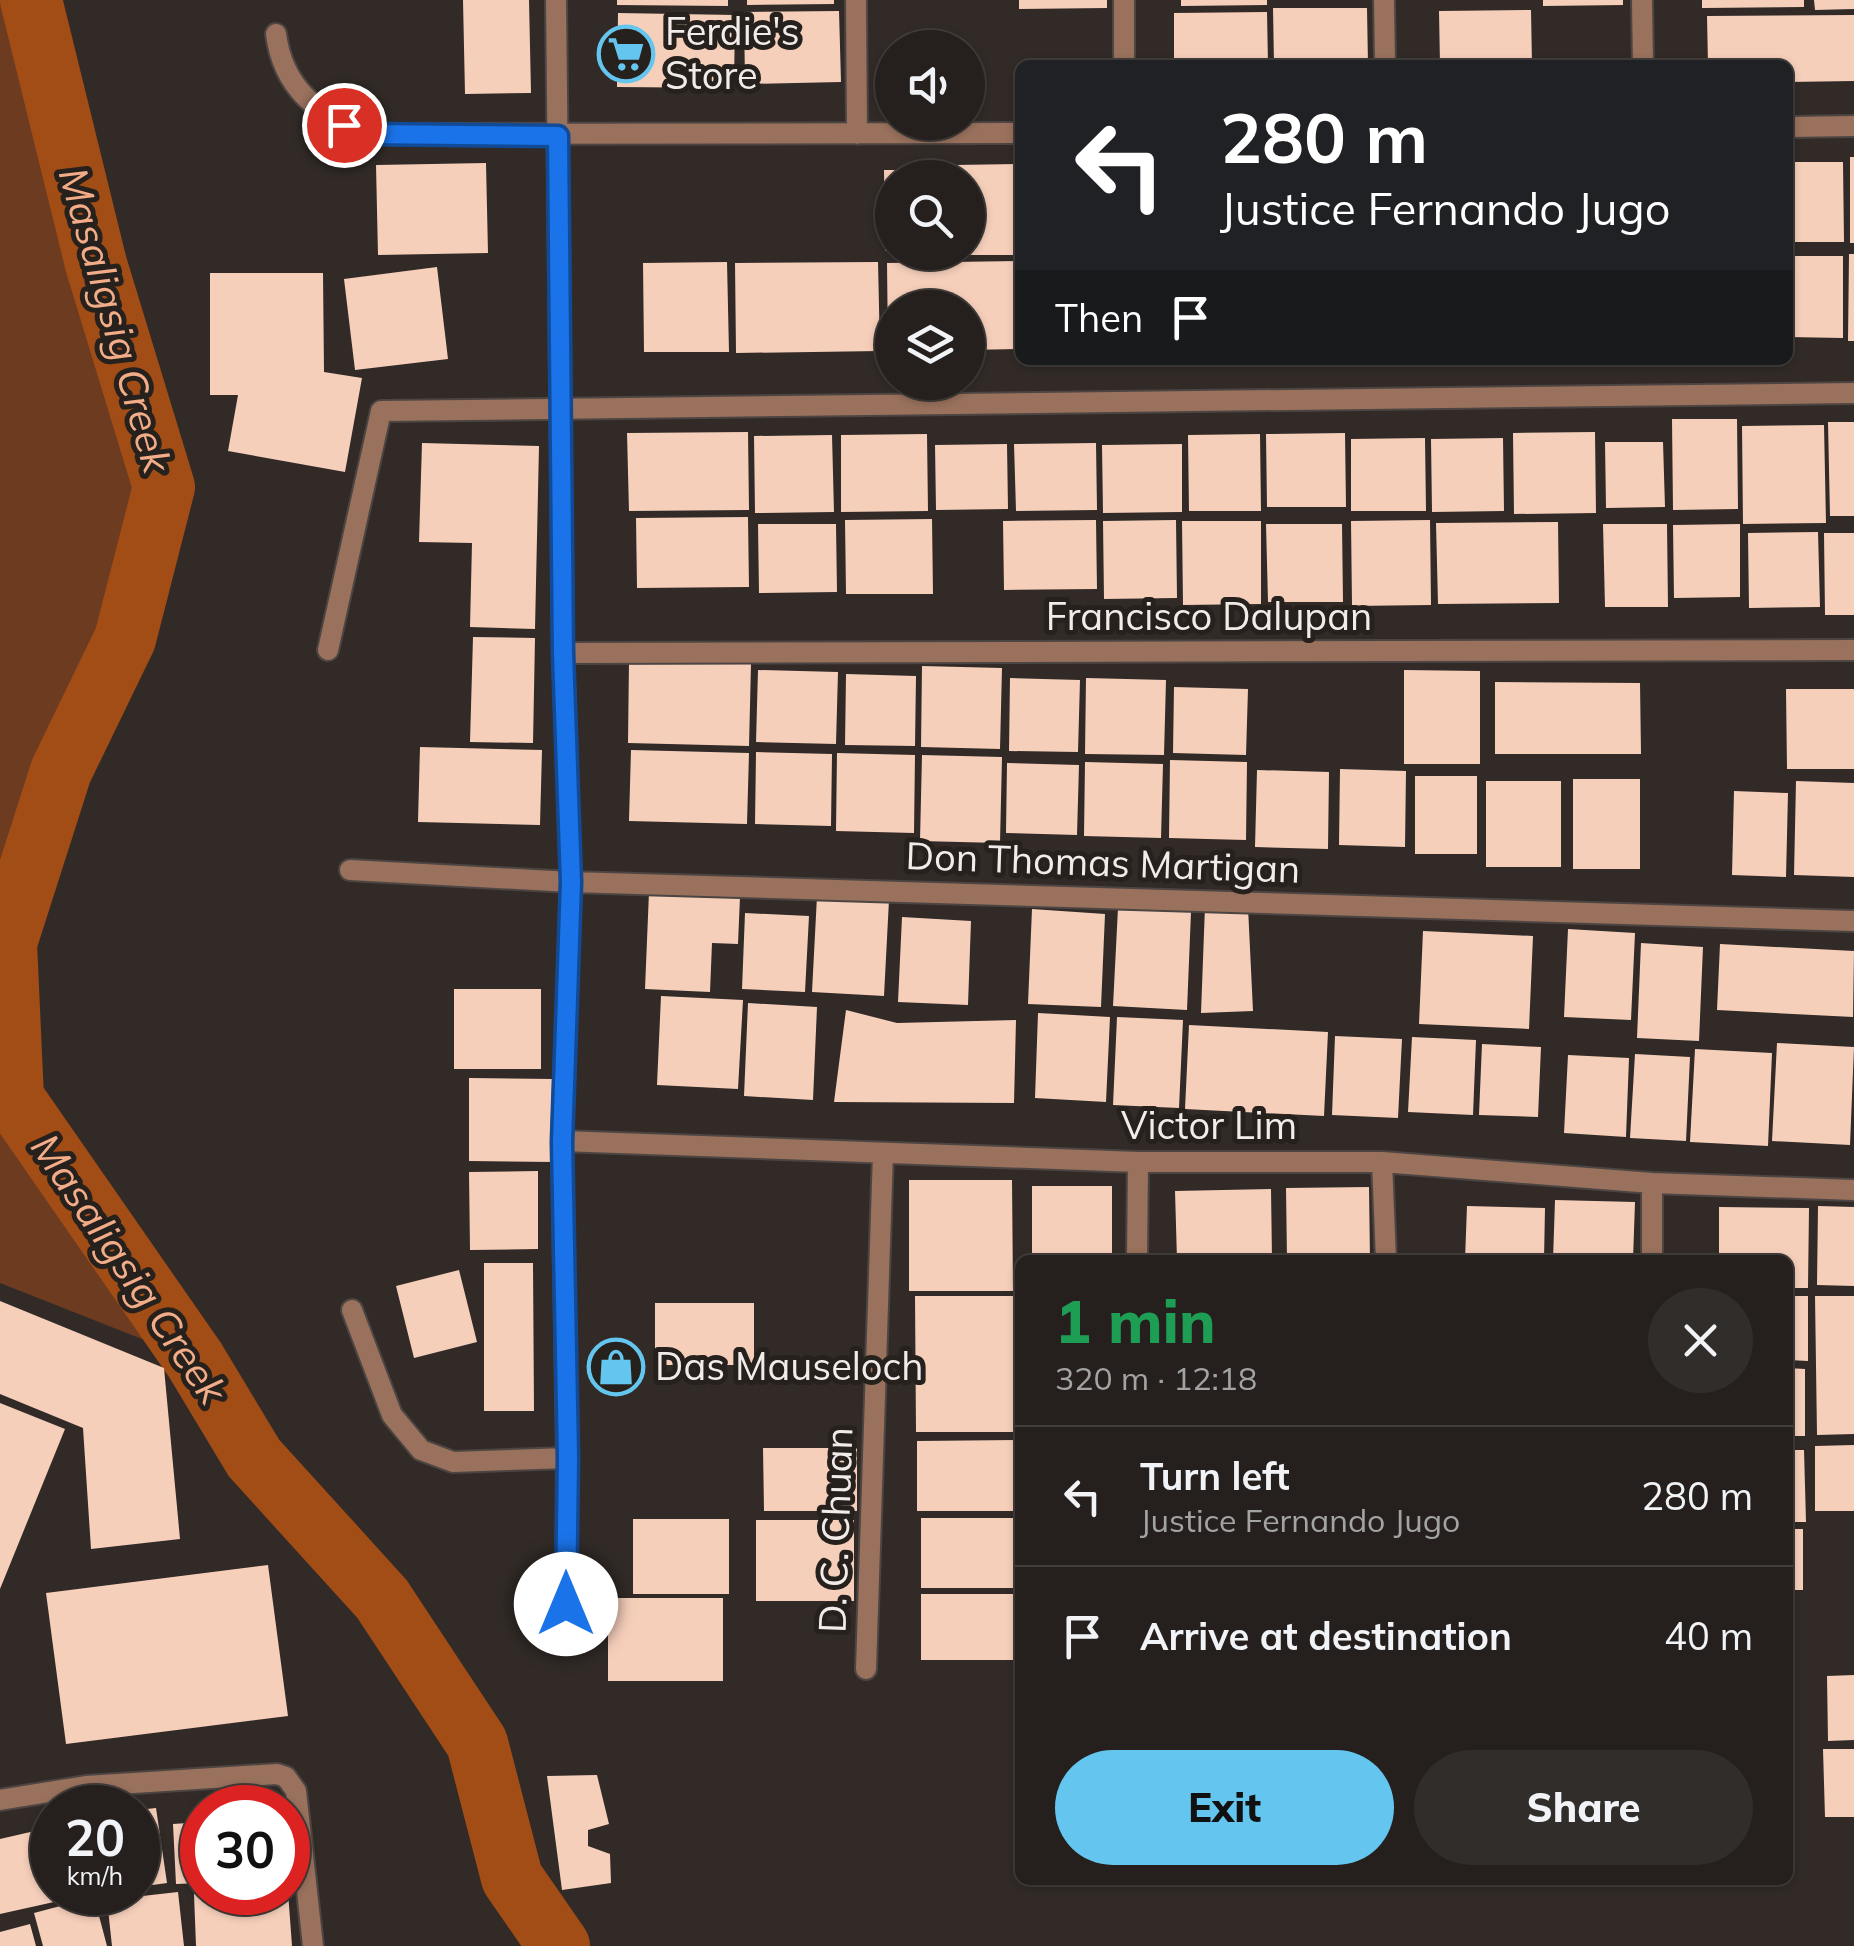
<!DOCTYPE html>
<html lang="en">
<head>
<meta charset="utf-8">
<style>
  body { margin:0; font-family:Mulish,sans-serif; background:#312d2a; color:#f1f3f6; height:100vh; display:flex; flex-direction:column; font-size:38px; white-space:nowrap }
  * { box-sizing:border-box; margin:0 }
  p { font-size:32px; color:#a3a3a4 }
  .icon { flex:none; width:55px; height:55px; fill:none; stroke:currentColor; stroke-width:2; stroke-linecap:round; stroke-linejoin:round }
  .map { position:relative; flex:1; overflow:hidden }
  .sheet { position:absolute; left:1015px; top:1255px; width:778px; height:630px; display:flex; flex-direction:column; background:#25201d; border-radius:15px; box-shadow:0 2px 8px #0004,0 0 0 2px #423e3b }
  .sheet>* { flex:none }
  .banner { position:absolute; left:1015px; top:60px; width:778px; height:305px; border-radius:15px; box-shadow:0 2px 8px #0004,0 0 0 2px #423e3b; background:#202124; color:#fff; overflow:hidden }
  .controls { position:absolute; left:875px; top:30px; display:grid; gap:20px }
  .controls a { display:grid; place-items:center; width:110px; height:110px; border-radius:50%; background:#25201d; box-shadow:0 2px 8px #0004,0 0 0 2px #423e3b; font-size:50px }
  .speed { position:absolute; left:30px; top:1785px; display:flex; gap:20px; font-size:50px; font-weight:700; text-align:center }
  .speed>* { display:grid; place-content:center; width:130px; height:130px; border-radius:50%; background:#25201d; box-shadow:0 2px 8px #0004,0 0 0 2px #423e3b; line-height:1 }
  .speed small { font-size:25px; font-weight:400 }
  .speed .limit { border:15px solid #d22; background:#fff; color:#111 }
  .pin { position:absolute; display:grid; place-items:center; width:85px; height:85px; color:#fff; margin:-42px; border:5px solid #fff; border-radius:50%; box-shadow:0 2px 10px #0007 }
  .me { position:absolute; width:110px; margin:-55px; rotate:0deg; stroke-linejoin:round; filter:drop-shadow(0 0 8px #0008) }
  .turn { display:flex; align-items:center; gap:35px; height:210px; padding:0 40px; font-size:45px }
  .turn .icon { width:130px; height:130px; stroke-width:2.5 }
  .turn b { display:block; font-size:70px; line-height:85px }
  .then { display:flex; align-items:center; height:95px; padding:0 40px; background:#0003; gap:20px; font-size:38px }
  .round { display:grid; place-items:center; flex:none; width:105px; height:105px; border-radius:52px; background:#312d2a }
  .headline { display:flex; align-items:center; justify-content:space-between; height:170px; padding:0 40px }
  h1 { font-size:60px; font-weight:800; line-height:75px; color:#1e9e55 }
  .cta { display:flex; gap:20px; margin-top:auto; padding:20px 40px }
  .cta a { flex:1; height:115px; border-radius:60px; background:#64c5ee; color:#111; font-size:40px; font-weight:800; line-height:115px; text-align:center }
  .cta a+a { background:#312d2a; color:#f1f3f6 }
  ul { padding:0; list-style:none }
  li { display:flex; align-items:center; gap:30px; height:140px; padding:0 40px; border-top:2px solid #423e3b }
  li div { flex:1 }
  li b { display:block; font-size:38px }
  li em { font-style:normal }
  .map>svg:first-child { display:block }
  .green { fill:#6c3b20 }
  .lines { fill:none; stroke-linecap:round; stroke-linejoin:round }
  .river { stroke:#a24c16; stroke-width:62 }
  .building { fill:#f6cfbb }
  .minor-casing { stroke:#4c4542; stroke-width:24 }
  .minor { stroke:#99715d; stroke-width:20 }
  .route-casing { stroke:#114b97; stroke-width:25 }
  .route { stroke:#1a73e8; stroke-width:18 }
  .labels { text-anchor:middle; stroke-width:10; stroke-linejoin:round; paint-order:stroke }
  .poi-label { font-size:38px; fill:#f1ecea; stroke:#27211d; text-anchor:start }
  .street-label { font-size:38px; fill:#f1ecea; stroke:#27211d }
  .water-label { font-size:40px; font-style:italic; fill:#f2ac88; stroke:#27211d }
</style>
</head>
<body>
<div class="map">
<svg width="1854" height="1946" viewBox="0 0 1854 1946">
  <rect width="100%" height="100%" fill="#312a27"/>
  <path class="green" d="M0,0H31L96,264L164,487L125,639L61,771L6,943L13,1098L195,1360L0,1283Z"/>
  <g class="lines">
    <path class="river" d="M31,0L96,264L164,487L125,639L61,771L6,943L13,1098L195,1360L254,1458L382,1599L477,1743L512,1878L559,1946"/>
  </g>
  <path class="building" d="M463,0H529L531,93L465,94Z
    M617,0H728V6L617,5Z
    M747,0H834V4L747,5Z
    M1019,0H1107V8L1019,9Z
    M1181,0H1267V5L1181,6Z
    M1543,0H1623V5L1543,6Z
    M1702,0H1804V7L1702,8Z
    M1814,0H1854V9L1815,10Z
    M1273,8H1367L1368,65H1274Z
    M1531,10L1532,65H1440L1439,11Z
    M839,11L841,82L745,84L744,12Z
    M1267,12L1268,65H1174V13Z
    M618,13L735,15L734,88L617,87Z
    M1854,15V81L1788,82V65H1708L1707,16Z
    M1850,157H1854V243H1850Z
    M1788,162H1843L1844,242H1788Z
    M486,163L488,253L378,255L376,165Z
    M1020,164V255H968V178H954V165Z
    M884,170H946V178H892V251H885Z
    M1849,254H1854V341H1848Z
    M1788,256H1843V338L1788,337Z
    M1020,261V349L968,350V308H892V350H888L887,263Z
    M727,262L729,352H644L643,263Z
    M878,262L880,351L736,353L735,263Z
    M437,267L448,359L355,370L344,279Z
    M210,273H323L324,372L362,378L345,472L228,451L238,395H210Z
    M1672,419H1737L1738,509L1673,510Z
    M1828,422H1854V516H1830Z
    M1824,425L1826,523L1743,524L1742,426Z
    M748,432L749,510L629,511L627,433Z
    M1595,432L1596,513L1514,514L1513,433Z
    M1345,433L1346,507H1267L1266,434Z
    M927,434L928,511L841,512V435Z
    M1260,434L1261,511H1189L1188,435Z
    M832,435L834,512L755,513L754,436Z
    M1425,438L1426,511H1351V439Z
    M1503,438L1504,511L1432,512L1431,439Z
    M1605,442H1663L1665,507L1606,508Z
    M422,443L539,446L535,629L470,627L472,543L419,542Z
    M1096,443L1097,510L1016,511L1014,444Z
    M1007,444L1008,509L936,510L935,445Z
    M1182,444V512L1103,513L1102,445Z
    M748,517L749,587L637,588L636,518Z
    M932,519L933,594H846L845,520Z
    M1096,520L1097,589L1004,590L1003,521Z
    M1176,520L1177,598L1104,599L1103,521Z
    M1430,520L1431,605L1352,606L1351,521Z
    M1182,521H1261V604L1183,605Z
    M1558,522L1559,603L1438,604L1436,523Z
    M758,524H836L837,592L759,593Z
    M1266,524H1342L1343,602H1268Z
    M1603,524H1667L1668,607H1605Z
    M1740,524V597L1674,598L1673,525Z
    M1818,532L1820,607L1749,608L1748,533Z
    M1824,533H1854V615H1825Z
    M473,637L535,638L533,743L470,742Z
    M629,661L751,664L749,746L628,743Z
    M922,666L1002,668L1000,749L921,747Z
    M758,670L838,672L836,744L756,742Z
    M1404,670L1480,671V764H1404Z
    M846,674L916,676L915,746L845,745Z
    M1010,678L1080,680L1078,752L1009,751Z
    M1086,678L1166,680L1164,755L1085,754Z
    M1495,682L1640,683L1641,754H1495Z
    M1174,687L1248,689L1246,755L1173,753Z
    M1786,689H1854V769H1787Z
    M420,747L542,750L540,825L418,822Z
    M631,750L749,753L747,824L629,821Z
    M756,752L832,754L831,826L755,824Z
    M837,753L915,755L914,833L836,831Z
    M922,755L1002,757L1000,843L920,841Z
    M1170,760L1247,762L1246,840L1169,838Z
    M1085,762L1163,764L1161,838L1084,836Z
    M1007,763L1079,765L1077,835L1006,833Z
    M1340,769L1406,771L1405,847L1339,845Z
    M1257,770L1329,772L1328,849L1255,847Z
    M1415,776H1477V854H1415Z
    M1573,779H1640V869H1573Z
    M1486,781H1561V867H1486Z
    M1796,781L1854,783V877L1794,875Z
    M1734,791L1788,793L1786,877L1732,875Z
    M649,892L740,897L738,944L712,943L710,992L645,989Z
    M817,896L889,900L884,996L812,992Z
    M1205,906L1248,907L1253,1011L1201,1013Z
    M1118,908L1191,912L1187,1010L1113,1006Z
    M1032,909L1105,914L1101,1007L1028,1004Z
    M745,913L809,916L805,992L742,989Z
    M902,917L971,921L968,1005L898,1002Z
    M1568,929L1635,933L1631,1020L1564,1017Z
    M1423,931L1533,936L1529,1029L1419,1024Z
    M1641,943L1703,947L1699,1041L1637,1038Z
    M1720,944L1854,951L1853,1017L1717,1010Z
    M454,989H541V1069H454Z
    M661,996L743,1000L738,1089L657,1085Z
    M748,1003L817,1007L813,1100L744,1096Z
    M846,1010L897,1023L1016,1020L1014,1103L834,1102Z
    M1038,1013L1110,1017L1106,1102L1035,1098Z
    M1117,1017L1183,1020L1179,1108L1113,1105Z
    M1189,1025L1328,1032L1324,1116L1185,1109Z
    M1335,1036L1402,1039L1398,1118L1332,1115Z
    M1412,1037L1476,1040L1473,1115L1408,1112Z
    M1777,1043L1854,1047L1850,1145L1772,1141Z
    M1482,1044L1541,1047L1538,1117L1479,1115Z
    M1695,1049L1772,1053L1768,1146L1690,1142Z
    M1635,1054L1690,1057L1686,1141L1630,1138Z
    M1568,1055L1629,1058L1626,1137L1564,1133Z
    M469,1078L553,1079V1162L469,1161Z
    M538,1171V1249L470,1250L469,1172Z
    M909,1180H1012L1013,1291H909Z
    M1032,1186H1112V1260H1032Z
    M1369,1187L1370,1260H1287L1286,1188Z
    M1271,1189L1272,1260H1177L1175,1191Z
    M1555,1200L1635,1202L1633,1260H1553Z
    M1467,1206L1545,1208L1544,1260H1465Z
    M1818,1206L1854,1207V1286L1817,1285Z
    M1719,1207L1809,1208L1808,1288H1788V1260H1719Z
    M484,1263H533L534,1411H484Z
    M459,1270L477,1342L414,1358L396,1286Z
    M915,1296H1016V1432H916Z
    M1788,1296H1808V1361L1788,1360Z
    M1815,1296H1854V1434L1817,1435Z
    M0,1301L164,1368L180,1539L91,1549L83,1428L0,1394Z
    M655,1303H754V1365H655Z
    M1788,1368L1805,1369V1436H1788Z
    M0,1403L65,1429L0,1589Z
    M1017,1440V1511H917V1441Z
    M1854,1445V1511H1815V1446Z
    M763,1448H857V1511H764Z
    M1788,1450H1804L1806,1522H1788Z
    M921,1518H1020V1588H921Z
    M633,1519H729V1594H633Z
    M756,1520H854V1601H756Z
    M1788,1529H1803V1590H1788Z
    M268,1565L288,1716L66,1744L46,1593Z
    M921,1594H1020V1660H921Z
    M608,1598H723V1681H608Z
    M1854,1675V1740L1828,1741L1827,1676Z
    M1823,1749H1854V1817H1825Z
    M597,1775L609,1824L588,1830V1846L610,1854L611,1883L562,1890L547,1776Z
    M156,1808L167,1883L138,1887V1810Z
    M202,1822V1883L176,1884L173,1824Z
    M52,1827V1892L90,1894L0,1914V1839Z
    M178,1892L184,1946H112L107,1900Z
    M288,1892L292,1946H196L194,1894Z
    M94,1897L107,1946H43L34,1913Z
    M30,1924L36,1946H0V1932Z"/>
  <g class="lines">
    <g class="minor-casing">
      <path id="minor" d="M556,0L563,653L571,882L562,1141L567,1458L566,1641
        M856,0L857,134
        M1124,0V65
        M1384,0L1385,65
        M1642,0L1643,65
        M276,34C283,88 317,114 366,134L1020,133
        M1788,127L1854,126
        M328,650L381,411L1854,393
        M563,653L1854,650
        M350,870L571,882L1854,921
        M562,1141L1138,1162H1382L1652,1183L1854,1190
        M1382,1162L1386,1260
        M1652,1183V1260
        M1137,1260L1138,1162
        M352,1310L392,1415L421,1450L453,1462L567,1458
        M866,1669L883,1153
        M0,1800L86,1786L277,1774L286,1777L296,1791L313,1946"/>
    </g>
    <use href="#minor" class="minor"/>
  </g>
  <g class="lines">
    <g class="route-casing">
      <path id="route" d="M344,125L366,134L558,136L563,653L571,882L562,1142L568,1458L566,1604"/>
    </g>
    <use href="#route" class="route"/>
  </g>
  <defs>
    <g id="supermarket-ring" transform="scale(2.875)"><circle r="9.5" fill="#27211d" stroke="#64c5ee" stroke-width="1.5"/><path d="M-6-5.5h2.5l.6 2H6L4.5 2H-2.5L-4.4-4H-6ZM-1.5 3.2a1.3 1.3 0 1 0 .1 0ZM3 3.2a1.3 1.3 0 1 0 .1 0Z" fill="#64c5ee"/></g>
    <g id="shop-ring" transform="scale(2.875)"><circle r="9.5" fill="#27211d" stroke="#64c5ee" stroke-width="1.5"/><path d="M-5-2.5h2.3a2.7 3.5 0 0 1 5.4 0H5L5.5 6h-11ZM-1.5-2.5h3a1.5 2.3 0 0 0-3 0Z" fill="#64c5ee"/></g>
  </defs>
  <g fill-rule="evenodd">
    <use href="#supermarket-ring" x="626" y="54"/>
    <use href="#shop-ring" x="616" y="1367"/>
  </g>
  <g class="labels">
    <g class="poi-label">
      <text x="665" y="45">Ferdie's<tspan x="665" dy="44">Store</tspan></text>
      <text x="655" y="1380">Das Mauseloch</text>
    </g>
    <g class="street-label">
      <text x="1209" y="630">Francisco Dalupan</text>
      <text transform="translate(1103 863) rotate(2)" y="13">Don Thomas Martigan</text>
      <text x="1209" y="1139">Victor Lim</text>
      <text transform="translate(836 1530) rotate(-88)" y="13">D. C. Chuan</text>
    </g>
    <g class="water-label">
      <text transform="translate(115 320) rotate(74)" y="14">Masaligsig Creek</text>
      <text transform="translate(129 1269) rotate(56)" y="14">Masaligsig Creek</text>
    </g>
  </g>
</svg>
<div class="controls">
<a><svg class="icon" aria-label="sound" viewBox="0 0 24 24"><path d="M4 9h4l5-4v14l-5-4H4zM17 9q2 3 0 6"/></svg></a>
<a><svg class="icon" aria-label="search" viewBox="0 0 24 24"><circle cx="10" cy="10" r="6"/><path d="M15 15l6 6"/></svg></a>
<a><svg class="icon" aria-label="layers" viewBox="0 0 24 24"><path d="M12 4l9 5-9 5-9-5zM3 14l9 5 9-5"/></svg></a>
</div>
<div class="speed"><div>20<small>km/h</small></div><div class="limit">30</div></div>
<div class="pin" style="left:344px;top:125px;background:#d93025"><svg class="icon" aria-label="arrive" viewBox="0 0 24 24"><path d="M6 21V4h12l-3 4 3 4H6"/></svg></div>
<svg class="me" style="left:566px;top:1604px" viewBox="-20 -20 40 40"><circle r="19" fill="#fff"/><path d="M0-13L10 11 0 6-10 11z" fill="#1a73e8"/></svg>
<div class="banner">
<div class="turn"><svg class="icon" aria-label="left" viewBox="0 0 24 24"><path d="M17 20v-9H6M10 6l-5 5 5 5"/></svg><div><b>280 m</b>Justice Fernando Jugo</div></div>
<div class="then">Then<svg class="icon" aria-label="arrive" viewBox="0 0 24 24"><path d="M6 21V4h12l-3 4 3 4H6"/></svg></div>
</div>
<section class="sheet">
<div class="headline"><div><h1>1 min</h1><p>320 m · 12:18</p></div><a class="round"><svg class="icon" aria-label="close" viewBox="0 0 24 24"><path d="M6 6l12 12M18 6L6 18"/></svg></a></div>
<ul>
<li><svg class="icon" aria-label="left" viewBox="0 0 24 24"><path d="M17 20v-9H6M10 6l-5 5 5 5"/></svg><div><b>Turn left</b><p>Justice Fernando Jugo</p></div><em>280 m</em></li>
<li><svg class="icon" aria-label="arrive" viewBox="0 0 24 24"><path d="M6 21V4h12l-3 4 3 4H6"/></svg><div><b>Arrive at destination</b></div><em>40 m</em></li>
</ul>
<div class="cta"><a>Exit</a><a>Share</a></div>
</section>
</div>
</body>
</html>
